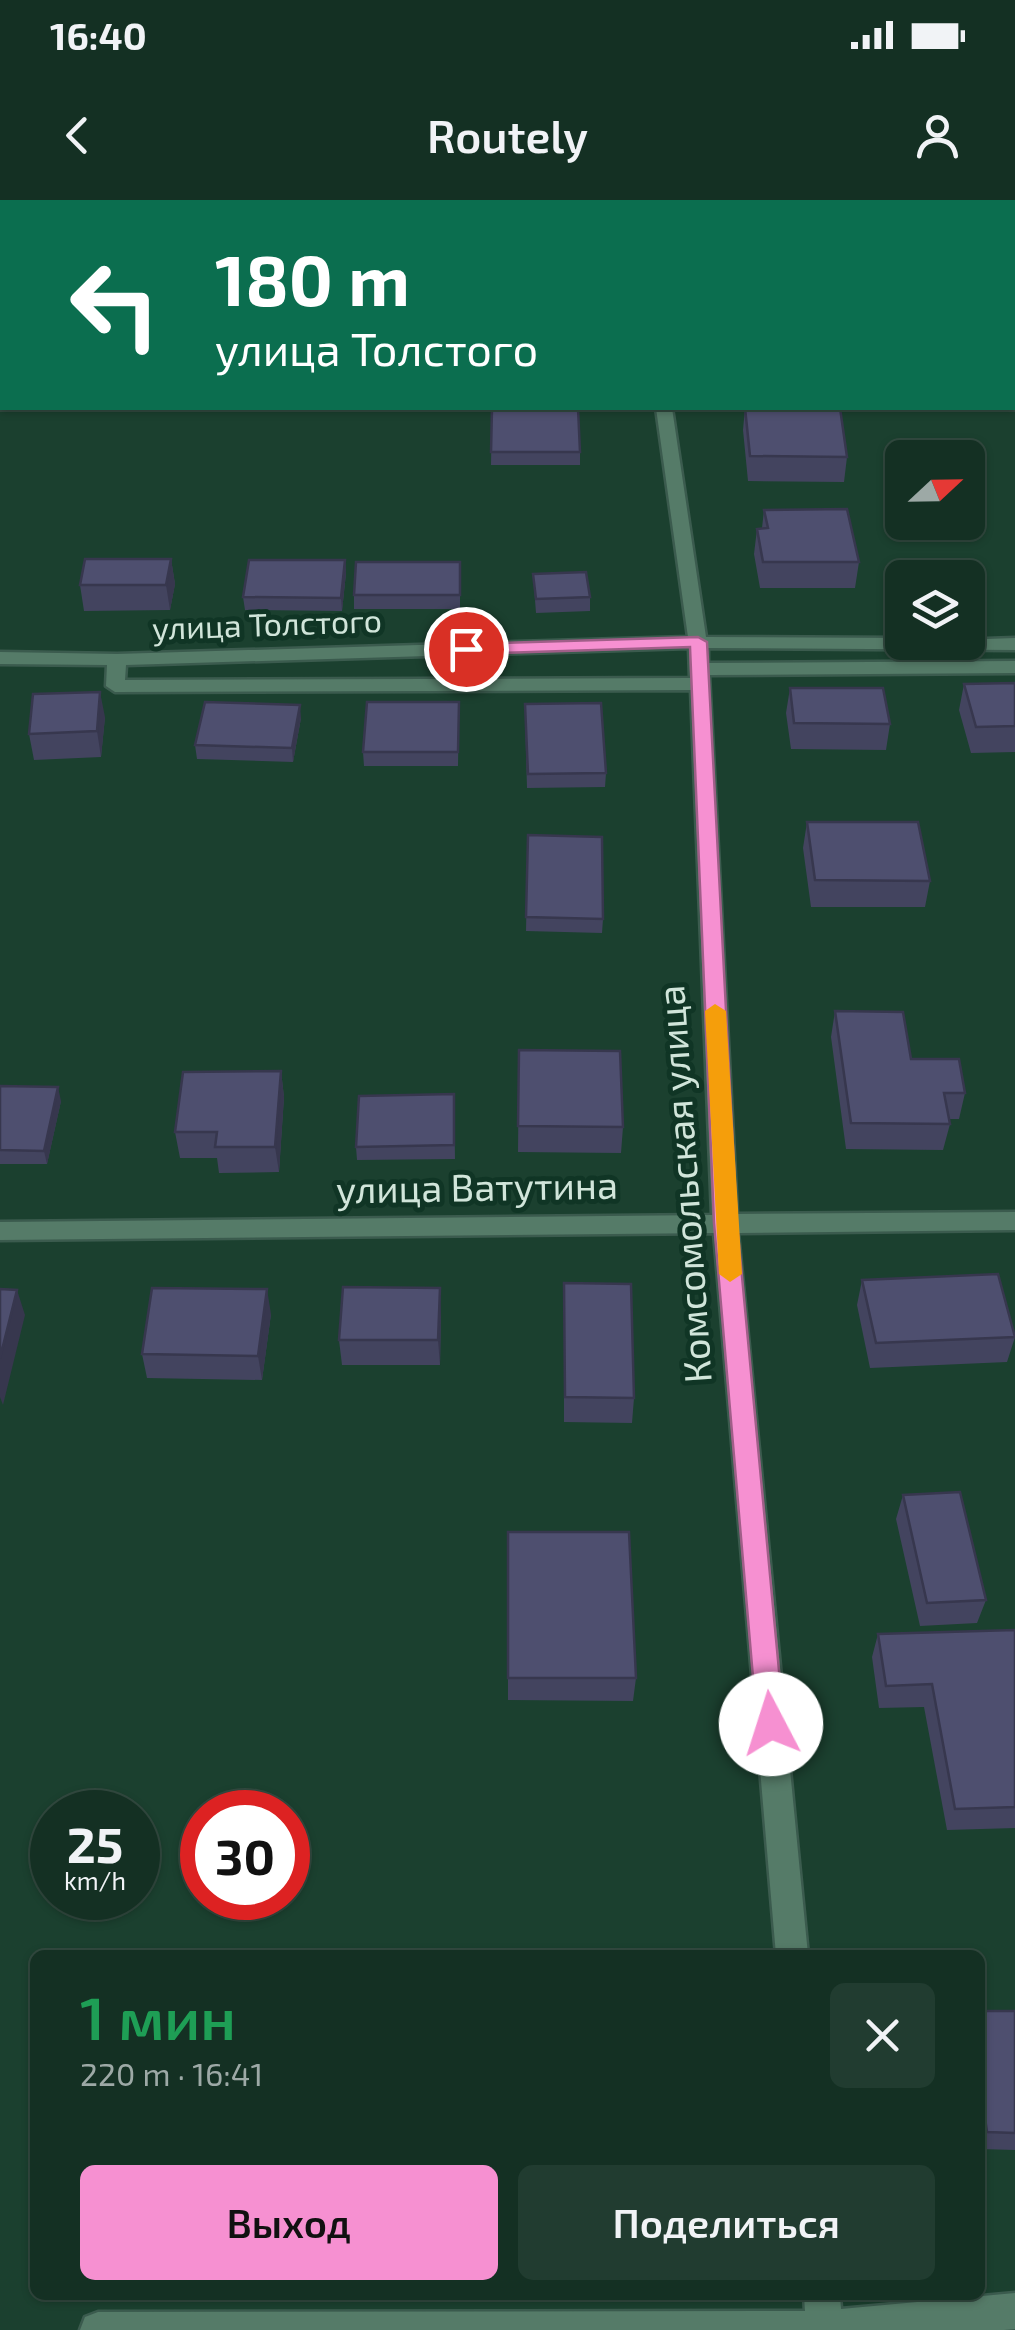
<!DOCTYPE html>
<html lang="ru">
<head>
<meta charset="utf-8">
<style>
  body { margin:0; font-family:"Exo 2",sans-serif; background:#213c30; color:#f1f3f6; height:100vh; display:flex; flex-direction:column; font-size:38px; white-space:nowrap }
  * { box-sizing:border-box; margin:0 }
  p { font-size:32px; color:#9da9a6 }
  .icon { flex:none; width:55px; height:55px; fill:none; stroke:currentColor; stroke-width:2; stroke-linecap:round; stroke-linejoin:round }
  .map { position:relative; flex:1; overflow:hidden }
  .drawer { position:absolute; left:30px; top:1750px; width:955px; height:350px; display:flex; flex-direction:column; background:#143023; border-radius:15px; box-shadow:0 2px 8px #0004,0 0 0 2px #334b41 }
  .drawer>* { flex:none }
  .banner { position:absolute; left:0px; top:0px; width:1015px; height:210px; box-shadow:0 2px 8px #0004,0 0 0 2px #334b41; background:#0b6e4f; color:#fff; overflow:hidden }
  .needle { width:65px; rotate:68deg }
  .controls { position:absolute; left:885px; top:240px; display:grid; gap:20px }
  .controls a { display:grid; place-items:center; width:100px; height:100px; border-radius:15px; background:#143023; box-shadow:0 2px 8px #0004,0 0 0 2px #334b41; font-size:50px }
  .speed { position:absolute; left:30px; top:1590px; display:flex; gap:20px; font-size:50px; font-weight:700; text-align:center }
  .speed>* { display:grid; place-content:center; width:130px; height:130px; border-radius:50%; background:#143023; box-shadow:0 2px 8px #0004,0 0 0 2px #334b41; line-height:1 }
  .speed small { font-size:25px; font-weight:400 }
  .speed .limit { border:15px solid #d22; background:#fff; color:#111 }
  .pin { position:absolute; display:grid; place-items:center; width:85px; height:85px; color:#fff; margin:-42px; border:5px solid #fff; border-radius:50%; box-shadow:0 2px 10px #0007 }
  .me { position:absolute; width:110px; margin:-55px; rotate:355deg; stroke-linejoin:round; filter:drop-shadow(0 0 8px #0008) }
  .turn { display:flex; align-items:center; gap:35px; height:210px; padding:0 50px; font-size:45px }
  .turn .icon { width:130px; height:130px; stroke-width:2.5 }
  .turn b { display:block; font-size:70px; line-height:85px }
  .round { display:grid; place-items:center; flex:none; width:105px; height:105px; border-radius:15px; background:#213c30 }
  .summary { display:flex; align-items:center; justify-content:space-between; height:170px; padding:0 50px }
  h1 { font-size:60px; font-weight:600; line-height:75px; color:#1e9e55 }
  .primary-button { display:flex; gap:20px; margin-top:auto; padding:20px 50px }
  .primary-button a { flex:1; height:115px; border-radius:15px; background:#f690d1; color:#111; font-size:40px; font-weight:600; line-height:115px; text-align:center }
  .primary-button a+a { background:#213c30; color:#f1f3f6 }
  .status { display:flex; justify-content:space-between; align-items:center; height:70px; padding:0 50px; background:#143023; direction:ltr }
  .status svg { height:28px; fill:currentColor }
  header { display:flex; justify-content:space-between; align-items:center; height:130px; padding:0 50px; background:#143023; font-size:45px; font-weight:600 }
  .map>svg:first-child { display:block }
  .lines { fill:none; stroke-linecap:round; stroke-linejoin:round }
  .minor-casing { stroke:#3b5b4e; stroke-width:5 }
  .minor { fill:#557b68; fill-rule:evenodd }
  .wall { fill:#43445f }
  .shaded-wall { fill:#37374e }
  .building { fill:#4e4f6f; stroke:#37374e; stroke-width:2.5 }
  .route { fill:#f690d1; stroke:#a05e88; stroke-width:2.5 }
  .slow { fill:#f59e0b }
  .labels { text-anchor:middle; stroke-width:10; stroke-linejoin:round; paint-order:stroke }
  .far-street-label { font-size:32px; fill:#d1e5da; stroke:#103525 }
  .street-label { font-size:38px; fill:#d1e5da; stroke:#103525 }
</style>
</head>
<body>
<div class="status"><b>16:40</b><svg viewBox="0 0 49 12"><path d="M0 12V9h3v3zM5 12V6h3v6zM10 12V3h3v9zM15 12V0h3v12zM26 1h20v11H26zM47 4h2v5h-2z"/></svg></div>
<header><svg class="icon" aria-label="back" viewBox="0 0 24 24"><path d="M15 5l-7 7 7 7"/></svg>Routely<svg class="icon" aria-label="person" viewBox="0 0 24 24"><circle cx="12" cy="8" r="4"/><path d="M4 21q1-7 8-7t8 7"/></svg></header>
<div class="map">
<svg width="1015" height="2130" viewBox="0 0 1015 2130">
  <rect width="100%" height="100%" fill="#1b402f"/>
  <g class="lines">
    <g class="minor-casing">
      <path id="minor" d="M630,0H644V2H630Z
        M1012,101H1015V109H1012Z
        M0,105L2,106V114L0,115Z
        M656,208H672L706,437L902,438V442L1015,438V450L708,448V463L1015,461V473L709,475L737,1014L1015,1012V1030L738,1033L808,1755H776L714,1033L0,1040V1022L712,1015L691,490L115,492L106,486L107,465L0,464V452L117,454L688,437ZM689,448L690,478L125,480L126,465Z
        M1015,2093V2129L1004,2130H80L85,2117L98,2112L805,2111L804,2095H840L841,2109Z"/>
    </g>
    <use href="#minor" class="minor"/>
  </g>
  <path class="wall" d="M1012,27H1015V72H1012Z
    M1012,115H1015L1014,184L1012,180Z
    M0,116H2V167H0Z
    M492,208L580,252V265H491Z
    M745,208L847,257L844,282L748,281L743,230Z
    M764,310L859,362L855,388H760L754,354L757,329L762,328Z
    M171,359L175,384L170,410L84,411L80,385Z
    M345,360L346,373L342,411L245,410L243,397Z
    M460,362V409H354V395Z
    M533,374L590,397V411L536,413Z
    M1015,483V552L971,553L959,510L964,484Z
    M790,488L890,524L886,550L791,549L786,513Z
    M459,502L458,566H364L363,552Z
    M105,517L101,557L34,560L29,534Z
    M525,517L606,573L605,587L527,588Z
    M301,518L293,562L197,559L195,545Z
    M807,622L930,681L925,707H811L803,648Z
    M528,635L603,719L602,733L526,731Z
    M835,811L965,893L959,919H949L950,924L943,950L846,949L831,837Z
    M519,850L623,927L621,953L518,952Z
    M281,871L284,897L279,972L219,973L217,958H180L175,932Z
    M0,886L61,901L47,964H0Z
    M454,894L455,959L357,960L356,947Z
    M862,1080L1015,1137L1007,1162L870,1168L857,1105Z
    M564,1083L634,1198L632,1223L564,1222Z
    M441,1113L440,1165H342L339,1140Z
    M271,1114L262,1180L147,1178L142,1154Z
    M903,1295L986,1400L977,1423L920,1426L896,1319Z
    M508,1332L636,1478L633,1501L508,1500Z
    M1015,1430V1628L947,1630L924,1507L879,1508L872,1457L878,1434Z
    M980,1811H1015V1950L980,1949Z"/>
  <path class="shaded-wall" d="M171,359L175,384L170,410L166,385Z
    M345,360L346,373L342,411L341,398Z
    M100,492L105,517L101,557L97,531Z
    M300,505L301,518L293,562L292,548Z
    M281,871L284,897L279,972L275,947Z
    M58,887L61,901L47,964L44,951Z
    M440,1088L441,1113L440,1165L438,1140Z
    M267,1089L271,1114L262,1180L258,1156Z
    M17,1090L25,1115L3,1205L0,1197V1158Z"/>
  <path class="building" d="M1012,27H1015V48H1012Z
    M0,44H2V57H0Z
    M1012,115H1015V150H1012Z
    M0,116H2V143H0Z
    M492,208H578L580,252H491Z
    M745,208H840L847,257L750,256Z
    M847,309L859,362H763L757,329L768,328L764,310Z
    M85,359H171L166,385H80Z
    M249,360H345L341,398L243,397Z
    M356,362H460V395H354Z
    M586,372L590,397L536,399L533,374Z
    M1015,483V526L976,527L964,484Z
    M790,488H883L890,524L794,523Z
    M100,492L97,531L29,534L33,494Z
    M205,502L300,505L292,548L195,545Z
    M367,502H459L458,552H363Z
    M601,503L606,573L528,574L525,504Z
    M807,622H918L930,681L815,680Z
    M528,635L602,637L603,719L526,717Z
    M835,811L903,812L911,859H959L965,893H944L950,924L851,923Z
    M519,850L620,851L623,927L518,926Z
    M281,871L275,947H215L217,932H175L183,872Z
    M0,886L58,887L44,951L0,950Z
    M454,894V945L356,947L359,896Z
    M998,1074L1015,1137L876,1143L862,1080Z
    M564,1083L631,1084L634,1198L565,1197Z
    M343,1087L440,1088L438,1140H339Z
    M152,1088L267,1089L258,1156L142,1154Z
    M0,1089L17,1090L0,1158Z
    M960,1292L986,1400L927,1403L903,1295Z
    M508,1332H629L636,1478H508Z
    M1015,1430V1607L955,1609L932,1484L886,1486L878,1434Z
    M980,1811H1015V1933L987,1932L980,1884Z
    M35,1914V1958H30Z"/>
  <path class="route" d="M698,437L707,442L737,1023L784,1524L780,1533L771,1536L761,1533L757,1524L714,1023L690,447L466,454L458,449L466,444Z"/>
  <path class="slow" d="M715,804L726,811L742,1074L730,1082L719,1074L705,811Z"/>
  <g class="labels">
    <g class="far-street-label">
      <text transform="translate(267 425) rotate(-2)" y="11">улица Толстого</text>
    </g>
    <g class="street-label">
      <text transform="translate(685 984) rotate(-94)" y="13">Комсомольская улица</text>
      <text transform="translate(477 988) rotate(-1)" y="13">улица Ватутина</text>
    </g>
  </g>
</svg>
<div class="controls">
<a><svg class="needle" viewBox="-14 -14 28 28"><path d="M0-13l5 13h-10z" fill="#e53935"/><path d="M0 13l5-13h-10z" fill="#9da9a6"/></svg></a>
<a><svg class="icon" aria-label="layers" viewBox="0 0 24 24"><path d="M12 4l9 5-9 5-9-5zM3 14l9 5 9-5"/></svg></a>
</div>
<div class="speed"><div>25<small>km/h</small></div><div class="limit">30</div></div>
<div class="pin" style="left:466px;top:449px;background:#d93025"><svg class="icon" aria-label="arrive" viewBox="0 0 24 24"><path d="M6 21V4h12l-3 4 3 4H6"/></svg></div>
<svg class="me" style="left:771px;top:1524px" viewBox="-20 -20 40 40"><circle r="19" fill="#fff"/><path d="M0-13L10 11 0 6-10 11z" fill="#f690d1"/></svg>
<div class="banner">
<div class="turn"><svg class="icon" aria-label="left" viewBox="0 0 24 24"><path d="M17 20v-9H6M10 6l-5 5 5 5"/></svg><div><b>180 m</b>улица Толстого</div></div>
</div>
<section class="drawer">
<div class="summary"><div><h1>1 мин</h1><p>220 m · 16:41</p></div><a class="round"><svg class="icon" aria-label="close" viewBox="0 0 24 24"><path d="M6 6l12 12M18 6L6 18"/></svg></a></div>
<div class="primary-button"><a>Выход</a><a>Поделиться</a></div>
</section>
</div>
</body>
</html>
